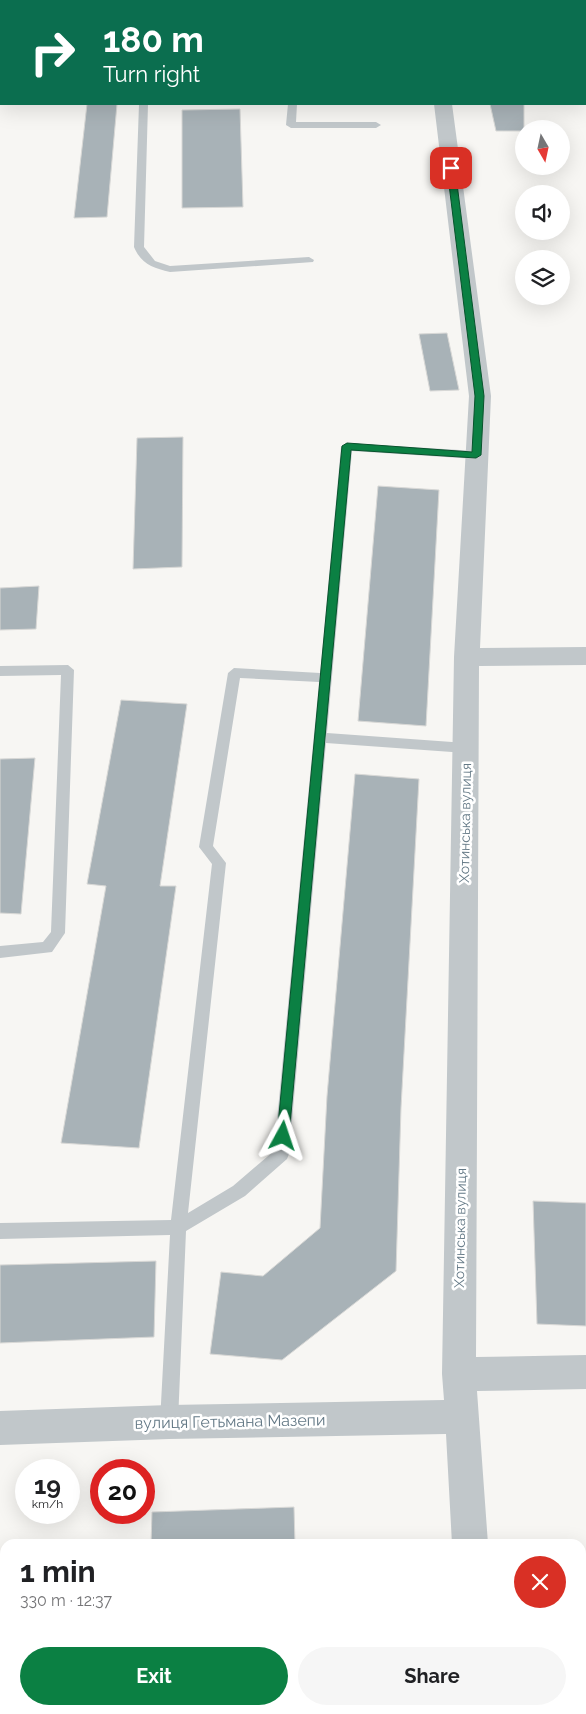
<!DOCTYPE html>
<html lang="en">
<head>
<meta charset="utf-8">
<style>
  body { margin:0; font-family:Raleway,sans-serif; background:#f6f6f6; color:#202124; height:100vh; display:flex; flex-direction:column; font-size:19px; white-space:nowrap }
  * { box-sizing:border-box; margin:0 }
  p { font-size:16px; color:#757577 }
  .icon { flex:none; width:28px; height:28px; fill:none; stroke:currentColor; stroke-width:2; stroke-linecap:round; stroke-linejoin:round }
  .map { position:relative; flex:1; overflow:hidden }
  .drawer { position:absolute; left:0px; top:1539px; width:586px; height:176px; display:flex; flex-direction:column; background:#fff; border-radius:15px 15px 0 0; box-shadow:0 5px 20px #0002 }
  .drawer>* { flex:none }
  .hud { position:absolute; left:0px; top:0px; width:586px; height:105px; box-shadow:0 5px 20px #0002; background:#0b6e4f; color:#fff; overflow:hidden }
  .needle { width:32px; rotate:171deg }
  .tools { position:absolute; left:515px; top:120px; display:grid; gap:10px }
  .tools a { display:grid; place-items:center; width:55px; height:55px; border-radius:50%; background:#fff; box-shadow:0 5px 20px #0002; font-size:25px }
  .speed { position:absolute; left:15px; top:1459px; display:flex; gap:10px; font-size:25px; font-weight:700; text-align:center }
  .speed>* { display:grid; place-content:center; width:65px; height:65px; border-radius:50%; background:#fff; box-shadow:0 5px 20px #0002; line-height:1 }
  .speed small { font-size:12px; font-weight:400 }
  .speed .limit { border:8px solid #d22; background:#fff; color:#111 }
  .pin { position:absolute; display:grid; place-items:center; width:42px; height:42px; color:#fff; margin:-21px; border-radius:10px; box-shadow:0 2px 8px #0006 }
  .me { position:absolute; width:55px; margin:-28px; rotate:5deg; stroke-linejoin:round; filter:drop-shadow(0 0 4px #0008) }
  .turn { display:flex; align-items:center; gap:18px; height:105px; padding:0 20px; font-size:22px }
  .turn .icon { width:65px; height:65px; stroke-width:2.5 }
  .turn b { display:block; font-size:35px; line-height:42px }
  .round { display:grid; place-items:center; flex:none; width:52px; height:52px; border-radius:26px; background:#f6f6f6 }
  .overview { display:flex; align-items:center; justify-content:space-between; height:85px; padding:0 20px }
  h1 { font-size:30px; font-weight:700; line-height:38px }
  .cta { display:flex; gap:10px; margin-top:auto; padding:10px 20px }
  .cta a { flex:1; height:58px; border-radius:30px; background:#0b8043; color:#fff; font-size:20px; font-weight:700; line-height:58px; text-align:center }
  .cta a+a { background:#f6f6f6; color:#202124 }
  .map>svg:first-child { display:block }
  .building { fill:#a8b2b7; stroke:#d8d8d6 }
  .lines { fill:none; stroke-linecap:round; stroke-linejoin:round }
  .lane { fill:#c1c7ca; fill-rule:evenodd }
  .street { fill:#c1c7ca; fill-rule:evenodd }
  .route { fill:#0b8043; stroke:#07532c }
  .labels { text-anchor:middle; stroke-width:5; stroke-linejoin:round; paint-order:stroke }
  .street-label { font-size:14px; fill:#647986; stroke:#fff }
  .near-street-label { font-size:16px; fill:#647986; stroke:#fff }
</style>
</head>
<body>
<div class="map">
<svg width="586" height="1714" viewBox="0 0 586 1714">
  <rect width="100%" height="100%" fill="#f7f6f3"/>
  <path class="building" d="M87,104H117L107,217L74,218Z
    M490,104H524V131H496Z
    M240,109L243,207L182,208V110Z
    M447,333L459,390L430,391L419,334Z
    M183,437L182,567L133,569L137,438Z
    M378,486L439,490L426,726L358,721Z
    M39,586L36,629L0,630V588Z
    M121,700L187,704L160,886H176L139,1148L61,1143L106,886L87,884Z
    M35,758L21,914L0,913V759Z
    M355,774L419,779L401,1108L396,1271L282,1360L210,1354L221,1272L263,1276L320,1228L327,1096Z
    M533,1201L586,1203V1326L537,1324Z
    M156,1261L154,1337L0,1343V1265Z
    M294,1507L295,1544H151L152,1512Z"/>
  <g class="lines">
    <path class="lane" d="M138,0H147V1H139Z
      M365,0H373V1H365Z
      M139,104H148L144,247L155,261L170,266L309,257L314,260L313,262L170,272C153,268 141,264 134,247Z
      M288,104H297L296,122H376L381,125L376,128H291L286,125Z
      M347,443L476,451L482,455L476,459L352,451L327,733L466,743L473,748L466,753L326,743L289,1154L287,1159L245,1196L186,1231L178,1422L175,1428L169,1431L163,1428L160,1422L170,1235L0,1239V1223L171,1220L212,864L199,847L228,673L234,668L320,673L341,447ZM240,678L319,682L274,1151L233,1186L188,1213L226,863L213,846Z
      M68,665L74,670L65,933L52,952L0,958V946L43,942L51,932L61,675L0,676V666Z"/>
    <path class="street" d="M420,0H438V1H421Z
      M434,104H452L491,396L480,648L586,647V665L479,666L476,1357L586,1355V1389L477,1391L488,1544H452L446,1434L169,1439L0,1445V1411L169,1405L444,1400L442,1374L454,657L469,396Z
      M465,1710H503V1714H465Z"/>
  </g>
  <path class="route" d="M451,166L455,168L484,396L481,455L476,458L351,450L289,1136L288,1140L283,1141L278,1140L277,1136L342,446L347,443L472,452L475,396L447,168Z"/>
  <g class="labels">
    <g class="street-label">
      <text transform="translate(465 823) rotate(-89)" y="5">Хотинська вулиця</text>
      <text transform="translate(460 1228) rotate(-89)" y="5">Хотинська вулиця</text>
    </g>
    <g class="near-street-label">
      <text transform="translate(230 1421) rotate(-1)" y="6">вулиця Гетьмана Мазепи</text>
    </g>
  </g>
</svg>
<div class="tools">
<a><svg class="needle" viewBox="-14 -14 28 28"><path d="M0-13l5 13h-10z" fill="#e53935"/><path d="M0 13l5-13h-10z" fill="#757577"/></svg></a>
<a><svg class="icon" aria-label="sound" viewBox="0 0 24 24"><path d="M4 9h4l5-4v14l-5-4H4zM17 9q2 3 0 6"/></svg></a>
<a><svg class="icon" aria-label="layers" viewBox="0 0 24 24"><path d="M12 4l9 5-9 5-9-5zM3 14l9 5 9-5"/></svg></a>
</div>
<div class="speed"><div>19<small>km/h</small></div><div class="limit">20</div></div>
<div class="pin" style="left:451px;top:168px;background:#d93025"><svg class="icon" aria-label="arrive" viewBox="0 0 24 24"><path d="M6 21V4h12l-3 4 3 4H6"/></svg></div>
<svg class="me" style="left:283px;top:1136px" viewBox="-20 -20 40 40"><path d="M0-17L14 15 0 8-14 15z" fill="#0b8043" stroke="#fff" stroke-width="4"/></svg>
<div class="hud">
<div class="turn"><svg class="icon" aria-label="right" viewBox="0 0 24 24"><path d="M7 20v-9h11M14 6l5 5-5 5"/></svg><div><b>180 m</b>Turn right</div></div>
</div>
<section class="drawer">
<div class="overview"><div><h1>1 min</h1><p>330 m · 12:37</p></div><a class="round" style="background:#d93025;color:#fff"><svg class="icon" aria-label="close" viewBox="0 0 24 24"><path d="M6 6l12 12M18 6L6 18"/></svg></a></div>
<div class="cta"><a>Exit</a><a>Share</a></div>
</section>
</div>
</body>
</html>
